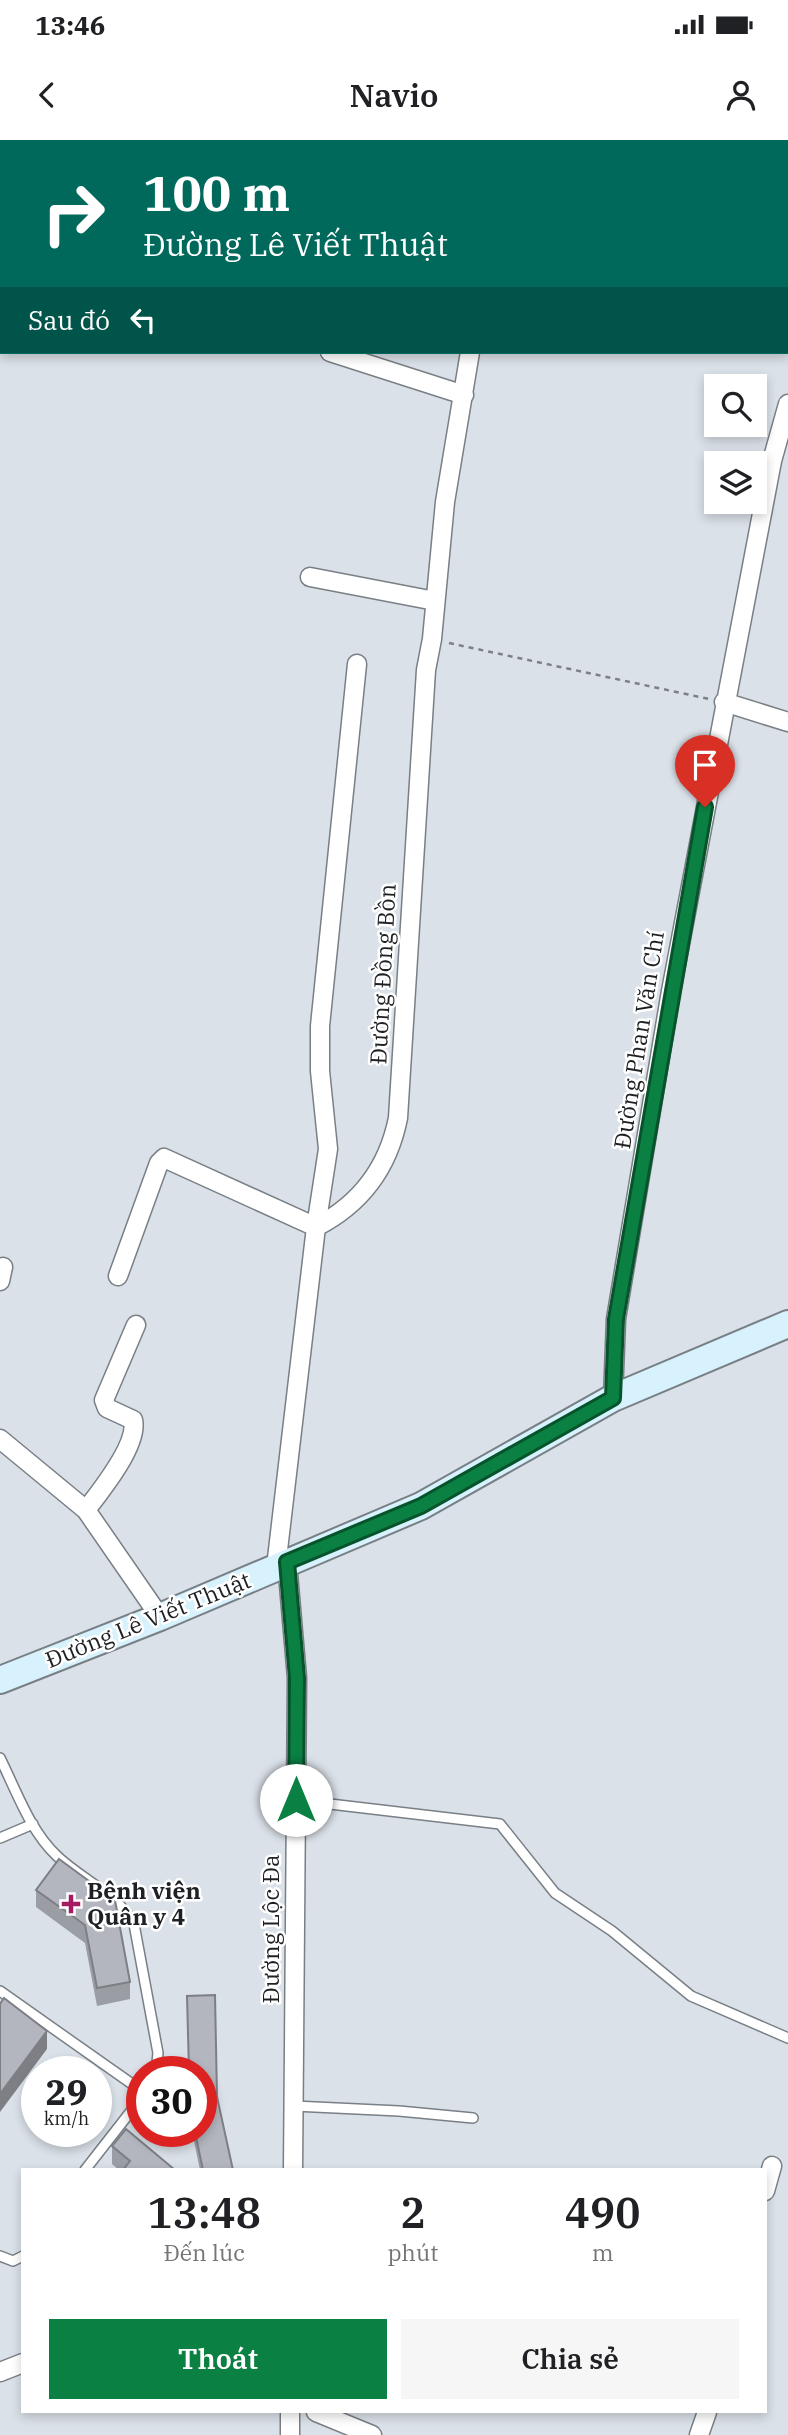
<!DOCTYPE html>
<html lang="vi">
<head>
<meta charset="utf-8">
<style>
  body { margin:0; font-family:"IBM Plex Serif",serif; background:#f6f6f6; color:#202124; height:100vh; display:flex; flex-direction:column; font-size:26px; white-space:nowrap }
  * { box-sizing:border-box; margin:0 }
  p { font-size:23px; color:#757577 }
  .icon { flex:none; width:38px; height:38px; fill:none; stroke:currentColor; stroke-width:2; stroke-linecap:round; stroke-linejoin:round }
  .map { position:relative; flex:1; overflow:hidden }
  .drawer { position:absolute; left:21px; top:2028px; width:746px; height:245px; display:flex; flex-direction:column; background:#fff; border-radius:0px; box-shadow:0 4px 10px #0003 }
  .drawer>* { flex:none }
  .banner { position:absolute; left:0px; top:0px; width:789px; height:214px; box-shadow:0 4px 10px #0003; background:#00695c; color:#fff; overflow:hidden }
  .tools { position:absolute; left:704px; top:234px; display:grid; gap:14px }
  .tools a { display:grid; place-items:center; width:63px; height:63px; border-radius:0px; background:#fff; box-shadow:0 4px 10px #0003; font-size:35px }
  .speed { position:absolute; left:21px; top:1916px; display:flex; gap:14px; font-size:35px; font-weight:700; text-align:center }
  .speed>* { display:grid; place-content:center; width:91px; height:91px; border-radius:50%; background:#fff; box-shadow:0 4px 10px #0003; line-height:1 }
  .speed small { font-size:18px; font-weight:400 }
  .speed .limit { border:10px solid #d22; background:#fff; color:#111 }
  .pin { position:absolute; display:grid; place-items:center; width:60px; height:60px; color:#fff; margin:-72px -30px; border-radius:50% 50% 50% 0; rotate:-45deg; box-shadow:0 0 7px #0007 }
  .pin .icon { rotate:45deg }
  .me { position:absolute; width:77px; margin:-38px; rotate:0deg; stroke-linejoin:round; filter:drop-shadow(0 0 5px #0008) }
  .turn { display:flex; align-items:center; gap:24px; height:147px; padding:0 28px; font-size:32px }
  .turn .icon { width:91px; height:91px; stroke-width:2.5 }
  .turn b { display:block; font-size:49px; line-height:60px }
  .then { display:flex; align-items:center; height:66px; padding:0 28px; background:#0003; gap:14px; font-size:26px }
  .eta { display:flex; justify-content:space-evenly; align-items:center; height:119px; text-align:center }
  .eta b { font-size:42px; font-weight:600; line-height:49px }
  .action { display:flex; gap:14px; margin-top:auto; padding:14px 28px }
  .action a { flex:1; height:80px; border-radius:0px; background:#0b8043; color:#fff; font-size:28px; font-weight:600; line-height:80px; text-align:center }
  .action a+a { background:#f6f6f6; color:#202124 }
  .status { display:flex; justify-content:space-between; align-items:center; height:49px; padding:0 35px; background:#fff; direction:ltr }
  .status svg { height:19px; fill:currentColor }
  header { display:flex; justify-content:space-between; align-items:center; height:91px; padding:0 28px; background:#fff; font-size:32px; font-weight:600 }
  .map>svg:first-child { display:block }
  .lines { fill:none; stroke-linecap:round; stroke-linejoin:round }
  .service-casing { stroke:#787f85; stroke-width:12 }
  .minor-casing { stroke:#787f85; stroke-width:21 }
  .secondary-casing { stroke:#787f85; stroke-width:30 }
  .path { stroke:#7b8085; stroke-width:2.5; stroke-dasharray:5 5; stroke-linecap:butt }
  .service { stroke:#fff; stroke-width:9 }
  .minor { stroke:#fff; stroke-width:18 }
  .secondary { stroke:#d7f2fc; stroke-width:26 }
  .wall { fill:#9a9da3 }
  .shaded-wall { fill:#7d7f85 }
  .building { fill:#b3b6be; stroke:#7d7f85; stroke-width:2 }
  .route-casing { stroke:#07532c; stroke-width:18 }
  .route { stroke:#0b8043; stroke-width:12 }
  .poi-dot { fill:#a41b64; stroke:#fff; stroke-width:2.5 }
  .labels { text-anchor:middle; stroke-width:5; stroke-linejoin:round; paint-order:stroke }
  .street-label { font-size:23px; fill:#1e2023; stroke:#fff }
  .poi-label { font-size:23px; font-weight:bold; fill:#1e2023; stroke:#fff; text-anchor:start }
</style>
</head>
<body>
<div class="status"><b>13:46</b><svg viewBox="0 0 49 12"><path d="M0 12V9h3v3zM5 12V6h3v6zM10 12V3h3v9zM15 12V0h3v12zM26 1h20v11H26zM47 4h2v5h-2z"/></svg></div>
<header><svg class="icon" aria-label="back" viewBox="0 0 24 24"><path d="M15 5l-7 7 7 7"/></svg>Navio<svg class="icon" aria-label="person" viewBox="0 0 24 24"><circle cx="12" cy="8" r="4"/><path d="M4 21q1-7 8-7t8 7"/></svg></header>
<div class="map">
<svg width="788" height="2295" viewBox="0 0 788 2295">
  <rect width="100%" height="100%" fill="#dae1e8"/>
  <g class="lines">
    <g class="service-casing">
      <path id="service" d="M0,1618C16,1650 30,1691 57,1716C82,1740 117,1753 134,1784L158,1913L156,1932
        M296,1660L500,1684L555,1753L612,1791L691,1856L788,1898
        M0,1698L33,1684
        M0,1851L142,1951
        M294,1966L399,1971L473,1978
        M85,2030L142,1957
        M0,2116L13,2121L23,2116"/>
    </g>
    <g class="minor-casing">
      <path id="minor" d="M12,2V0
        M503,2V0
        M0,52L2,45
        M0,104H2
        M330,212L464,255
        M310,437L435,461
        M724,562L788,582
        M118,1136L159,1023L164,1018L316,1087L328,1009L320,931V886L357,524
        M0,1141L3,1127
        M613,1258L616,1179L671,851L772,321L788,264
        M0,1299L86,1370L160,1477
        M86,1370C100,1352 139,1304 133,1280L107,1268L104,1260L136,1185
        M287,1422L297,1538L293,2030
        M276,1427L316,1087C361,1064 388,1028 398,978L426,530L432,499L445,362L470,212
        M765,2051L772,2026
        M0,2232L23,2223
        M290,2272V2295
        M316,2272L372,2295
        M699,2295L707,2272"/>
    </g>
    <g class="secondary-casing">
      <path id="secondary" d="M0,1540L160,1477L421,1366L613,1258L788,1184"/>
    </g>
    <path class="path" d="M449,503L709,559"/>
    <use href="#service" class="service"/>
    <use href="#minor" class="minor"/>
    <use href="#secondary" class="secondary"/>
  </g>
  <path class="wall" d="M59,1719L130,1842V1859L97,1866L85,1803L36,1767V1750Z
    M217,1957L233,2030H200L192,1992H201Z
    M112,2006L175,2030H119L112,2024Z"/>
  <path class="shaded-wall" d="M47,1891V1909L0,1972V1954Z"/>
  <path class="building" d="M59,1719L115,1760L130,1842L97,1848L85,1785L36,1750Z
    M215,1855L217,1957L233,2030H203L195,1992H201V1932H189L187,1856Z
    M4,1858L47,1891L0,1954V1864Z
    M126,1989L175,2030H123L130,2021L112,2006Z"/>
  <g class="lines">
    <g class="route-casing">
      <path id="route" d="M296,1660L297,1538L287,1422L421,1366L613,1258L616,1179L705,667"/>
    </g>
    <use href="#route" class="route"/>
  </g>
  <path class="poi-dot" d="M67.5 1753.5h7v7h7v7h-7v7h-7v-7h-7v-7h7z"/>
  <g class="labels">
    <g class="street-label">
      <text transform="translate(383 834) rotate(-87)" y="8">Đường Đồng Bồn</text>
      <text transform="translate(639 900) rotate(-81)" y="8">Đường Phan Văn Chí</text>
      <text transform="translate(148 1480) rotate(-22)" y="8">Đường Lê Viết Thuật</text>
      <text transform="translate(271 1789) rotate(-90)" y="8">Đường Lộc Đa</text>
    </g>
    <g class="poi-label">
      <text x="87" y="1759">Bệnh viện<tspan x="87" dy="26">Quân y 4</tspan></text>
    </g>
  </g>
</svg>
<div class="tools">
<a><svg class="icon" aria-label="search" viewBox="0 0 24 24"><circle cx="10" cy="10" r="6"/><path d="M15 15l6 6"/></svg></a>
<a><svg class="icon" aria-label="layers" viewBox="0 0 24 24"><path d="M12 4l9 5-9 5-9-5zM3 14l9 5 9-5"/></svg></a>
</div>
<div class="speed"><div>29<small>km/h</small></div><div class="limit">30</div></div>
<div class="pin" style="left:705px;top:667px;background:#d93025"><svg class="icon" aria-label="arrive" viewBox="0 0 24 24"><path d="M6 21V4h12l-3 4 3 4H6"/></svg></div>
<svg class="me" style="left:296px;top:1660px" viewBox="-20 -20 40 40"><circle r="19" fill="#fff"/><path d="M0-13L10 11 0 6-10 11z" fill="#0b8043"/></svg>
<div class="banner">
<div class="turn"><svg class="icon" aria-label="right" viewBox="0 0 24 24"><path d="M7 20v-9h11M14 6l5 5-5 5"/></svg><div><b>100 m</b>Đường Lê Viết Thuật</div></div>
<div class="then">Sau đó<svg class="icon" aria-label="left" viewBox="0 0 24 24"><path d="M17 20v-9H6M10 6l-5 5 5 5"/></svg></div>
</div>
<section class="drawer">
<div class="eta">
<div><b>13:48</b><p>Đến lúc</p></div>
<div><b>2</b><p>phút</p></div>
<div><b>490</b><p>m</p></div>
</div>
<div class="action"><a>Thoát</a><a>Chia sẻ</a></div>
</section>
</div>
</body>
</html>
